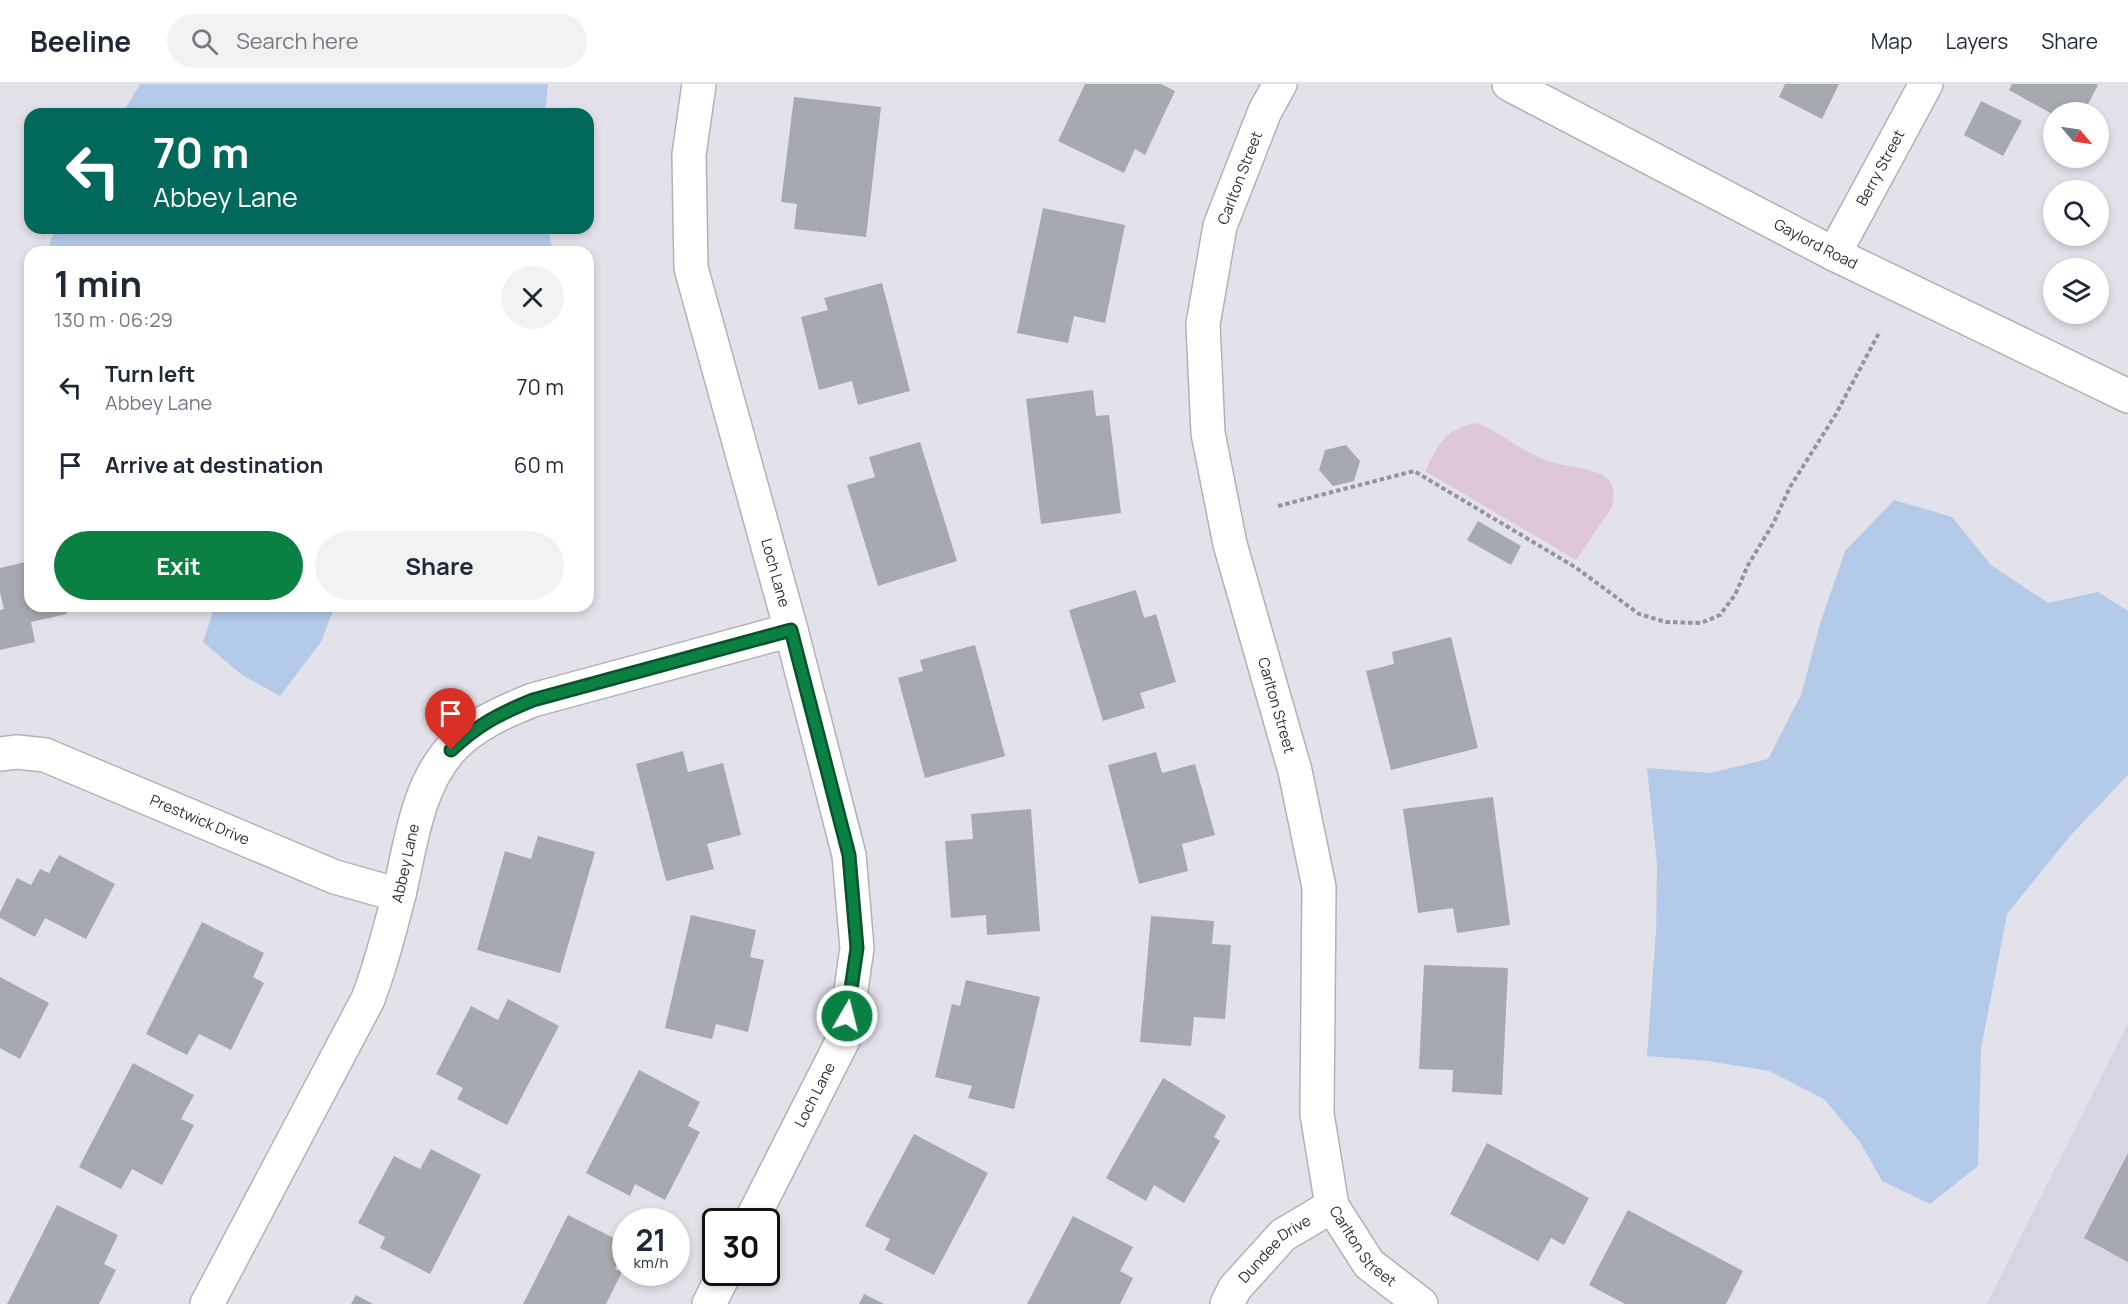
<!DOCTYPE html>
<html lang="en">
<head>
<meta charset="utf-8">
<style>
  body { margin:0; font-family:Manrope,sans-serif; background:#f2f2f3; color:#1f2937; height:100vh; display:flex; flex-direction:column; font-size:22px; white-space:nowrap }
  * { box-sizing:border-box; margin:0 }
  p { font-size:20px; color:#747a83 }
  .icon { flex:none; width:33px; height:33px; fill:none; stroke:currentColor; stroke-width:2; stroke-linecap:round; stroke-linejoin:round }
  .map { position:relative; flex:1; overflow:hidden }
  .drawer { position:absolute; left:24px; top:162px; width:570px; height:366px; display:flex; flex-direction:column; background:#fff; border-radius:18px; box-shadow:0 3px 9px #0003 }
  .drawer>* { flex:none }
  .guide { position:absolute; left:24px; top:24px; width:570px; height:126px; border-radius:18px; box-shadow:0 3px 9px #0003; background:#00695c; color:#fff; overflow:hidden }
  .needle { width:39px; rotate:119deg }
  .tools { position:absolute; left:2043px; top:18px; display:grid; gap:12px }
  .tools a { display:grid; place-items:center; width:66px; height:66px; border-radius:50%; background:#fff; box-shadow:0 3px 9px #0003; font-size:30px }
  .speed { position:absolute; left:612px; top:1124px; display:flex; gap:12px; font-size:30px; font-weight:700; text-align:center }
  .speed>* { display:grid; place-content:center; width:78px; height:78px; border-radius:50%; background:#fff; box-shadow:0 3px 9px #0003; line-height:1 }
  .speed small { font-size:15px; font-weight:400 }
  .speed .limit { border:3px solid #111; border-radius:9px; background:#fff; color:#111 }
  .pin { position:absolute; display:grid; place-items:center; width:51px; height:51px; color:#fff; margin:-62px -26px; border-radius:50% 50% 50% 0; rotate:-45deg; box-shadow:0 0 6px #0007 }
  .pin .icon { rotate:45deg }
  .me { position:absolute; width:66px; margin:-33px; rotate:8deg; stroke-linejoin:round; filter:drop-shadow(0 0 4px #0008) }
  .turn { display:flex; align-items:center; gap:21px; height:126px; padding:0 30px; font-size:27px }
  .turn .icon { width:78px; height:78px; stroke-width:2.5 }
  .turn b { display:block; font-size:42px; line-height:51px }
  .round { display:grid; place-items:center; flex:none; width:63px; height:63px; border-radius:32px; background:#f2f2f3 }
  .overview { display:flex; align-items:center; justify-content:space-between; height:102px; padding:0 30px }
  h1 { font-size:36px; font-weight:700; line-height:45px }
  .cta { display:flex; gap:12px; margin-top:auto; padding:12px 30px }
  .cta a { flex:1; height:69px; border-radius:36px; background:#0b8043; color:#fff; font-size:24px; font-weight:700; line-height:69px; text-align:center }
  .cta a+a { background:#f2f2f3; color:#1f2937 }
  ul { padding:0; list-style:none }
  li { display:flex; align-items:center; gap:18px; height:78px; padding:0 30px }
  li div { flex:1 }
  li b { display:block; font-size:22px }
  li em { font-style:normal }
  header { display:flex; align-items:center; gap:36px; box-sizing:border-box; height:84px; padding:0 30px; background:#fff; border-bottom:2px solid #e0e1e3 }
  header strong { font-size:28px }
  nav { display:flex; gap:33px; margin-inline-start:auto; font-size:21px }
  .search { width:420px; height:54px; background:#f2f2f3; display:flex; align-items:center; gap:15px; box-sizing:border-box; padding:0 21px; border-radius:33px; color:#747a83; font-size:22px }
  .map>svg:first-child { display:block }
  .built { fill:#d7d4e4 }
  .green { fill:#ddc7d8 }
  .water { fill:#b4cae9 }
  .building { fill:#a7a9b0 }
  .lines { fill:none; stroke-linecap:round; stroke-linejoin:round }
  .minor-casing { stroke:#b2b1b8; stroke-width:36 }
  .path { stroke:#95949a; stroke-width:4; stroke-dasharray:4.5 3; stroke-linecap:butt }
  .minor { stroke:#fff; stroke-width:33 }
  .route-casing { stroke:#07532c; stroke-width:15 }
  .route { stroke:#0b8043; stroke-width:10 }
  .labels { text-anchor:middle; stroke-width:5; stroke-linejoin:round; paint-order:stroke }
  .street-label { font-size:15px; fill:#2f2e31; stroke:#fff }
</style>
</head>
<body>
<header>
<strong>Beeline</strong>
<div class="search"><svg class="icon" aria-label="search" viewBox="0 0 24 24"><circle cx="10" cy="10" r="6"/><path d="M15 15l6 6"/></svg>Search here</div>
<nav><a>Map</a><a>Layers</a><a>Share</a></nav>
</header>
<div class="map">
<svg width="2128" height="1220" viewBox="0 0 2128 1220">
  <rect width="100%" height="100%" fill="#e3e2ea"/>
  <path class="built" d="M2128,939V1220H1987Z"/>
  <path class="green" d="M1476,339C1502,348 1524,370 1551,378C1566,383 1599,384 1609,396C1615,404 1614,413 1612,423L1576,476L1425,387C1439,361 1444,345 1476,339Z"/>
  <path class="water" d="M140,0H548L545,30H122Z
    M57,144H549L552,168H48L51,155Z
    M1894,416L1952,433L1991,481L2048,519L2098,508L2128,527V691L2070,752L2007,830L1981,965L1978,1082L1930,1120L1882,1097L1860,1058L1824,1015L1769,987L1708,977L1647,972L1656,846L1657,780L1647,684L1710,689L1768,675L1801,611L1820,540L1845,467Z
    M215,522H335L321,558L280,612L242,591L203,558Z"/>
  <path class="building" d="M1085,0H1161L1175,7L1145,71L1135,65L1124,89L1058,57Z
    M1785,0H1839L1822,35L1779,13Z
    M2012,0H2096L2098,1L2084,28H2054V31L2009,6Z
    M794,13L881,23L866,153L794,145L797,120L781,118Z
    M1981,17L2022,37L2003,72L1964,51Z
    M1043,124L1125,141L1105,239L1074,232L1068,259L1017,249Z
    M882,199L910,307L858,321L852,297L819,306L801,233L828,226L824,214Z
    M1093,306L1096,332L1109,331L1121,429L1041,440L1026,315Z
    M920,358L957,477L878,502L847,401L875,393L869,373Z
    M1346,361L1360,377L1354,397L1333,402L1319,386L1325,366Z
    M1478,437L1521,462L1511,481L1467,456Z
    M30,477V522H65L67,530L31,538L35,558L0,566V526L4,525L0,508V484Z
    M1136,506L1144,534L1156,530L1176,598L1140,609L1145,624L1103,637L1069,526Z
    M1451,553L1478,664L1391,686L1366,587L1394,580L1392,568Z
    M975,561L1005,672L925,694L898,594L923,587L920,576Z
    M683,667L688,688L723,679L741,751L707,760L714,785L666,797L636,680Z
    M1156,668L1162,689L1195,680L1215,751L1182,760L1188,787L1139,800L1108,681Z
    M1493,713L1510,841L1457,849L1453,824L1418,829L1403,725Z
    M1031,725L1040,847L987,851L986,831L951,834L945,757L973,755L971,730Z
    M538,752L595,768L560,889L477,866L505,767L531,775Z
    M59,771L115,800L86,855L45,834L35,853L0,834V828L17,794L31,801L40,785L49,789Z
    M691,831L756,846L750,873L764,876L748,948L716,940L712,955L665,944Z
    M1151,832L1214,837L1212,860L1231,861L1225,935L1194,933L1191,962L1140,958Z
    M202,838L264,869L253,893L264,899L231,966L199,950L187,971L146,950Z
    M1424,881L1508,884L1502,1011L1452,1008L1453,986L1419,985Z
    M0,893L49,919L20,975L0,964Z
    M966,896L1040,913L1014,1025L968,1014L972,1002L935,993L952,920L960,922Z
    M508,915L559,942L507,1041L457,1015L463,1004L436,990L471,922L498,936Z
    M133,979L194,1011L181,1035L194,1041L162,1101L132,1085L121,1105L79,1083Z
    M639,986L700,1018L688,1042L700,1048L665,1116L635,1100L630,1112L586,1089Z
    M1163,994L1226,1032L1214,1053L1220,1057L1184,1119L1154,1101L1146,1117L1106,1094Z
    M914,1050L988,1089L934,1191L885,1166L890,1155L865,1142Z
    M1487,1059L1589,1114L1564,1161L1551,1154L1538,1177L1450,1130Z
    M431,1065L481,1091L430,1190L380,1164L385,1153L358,1139L394,1072L420,1085Z
    M2128,1069V1178L2084,1154Z
    M57,1121L118,1151L104,1180L116,1186L99,1220H7Z
    M1628,1126L1743,1187L1726,1220H1625L1589,1201Z
    M568,1131L626,1160L615,1185L622,1188L606,1220H523Z
    M1073,1132L1133,1163L1120,1187L1133,1194L1120,1220H1027Z
    M864,1210L884,1220H859Z
    M356,1211L373,1220H351Z"/>
  <g class="lines">
    <g class="minor-casing">
      <g id="minor">
        <path id="s1" d="M699,0L689,71L691,184L791,546L849,771L857,864L844,954L751,1137"/>
        <path id="s2" d="M1280,0L1265,27L1220,142L1203,240L1208,349L1230,460L1295,687L1319,803L1317,1030L1332,1122L1369,1180L1421,1220"/>
        <path id="s3" d="M1509,0L1834,170L2128,312"/>
        <path id="s4" d="M1834,170L1926,0"/>
        <path id="s5" d="M0,670L17,668L45,671L335,793L399,811"/>
        <path id="s6" d="M207,1220L368,915C381,881 390,846 399,810C411,760 416,705 451,665C473,641 503,628 533,616L791,546"/>
        <path d="M709,1220L725,1188"/>
        <path id="s7" d="M1227,1220L1235,1204L1283,1151L1332,1122"/>
      </g>
    </g>
    <path class="path" d="M1278,422L1414,387L1575,483L1639,530L1666,538L1701,539L1720,531L1735,511L1748,481L1773,440L1790,403L1836,330L1880,247"/>
    <use href="#minor" class="minor"/>
  </g>
  <g class="lines">
    <g class="route-casing">
      <path id="route" d="M451,666C478,641 498,630 533,616L791,546L849,771L857,864L847,932"/>
    </g>
    <use href="#route" class="route"/>
  </g>
  <g class="labels">
    <g class="street-label">
      <text dy="5" stroke="none"><textPath href="#s4" startOffset="98">Berry Street</textPath></text>
      <text transform="translate(1240 94) rotate(-69)" y="5">Carlton Street</text>
      <text dy="5" stroke="none"><textPath href="#s3" startOffset="346">Gaylord Road</textPath></text>
      <text dy="5" stroke="none"><textPath href="#s1" startOffset="501">Loch Lane</textPath></text>
      <text dy="5" stroke="none"><textPath href="#s2" startOffset="644">Carlton Street</textPath></text>
      <text dy="5" stroke="none"><textPath href="#s5" startOffset="213">Prestwick Drive</textPath></text>
      <text dy="5" stroke="none"><textPath href="#s6" startOffset="486">Abbey Lane</textPath></text>
      <text transform="translate(815 1011) rotate(-63)" y="5">Loch Lane</text>
      <text dy="5" stroke="none"><textPath href="#s2" startOffset="1202">Carlton Street</textPath></text>
      <text dy="5" stroke="none"><textPath href="#s7" startOffset="74">Dundee Drive</textPath></text>
    </g>
  </g>
</svg>
<div class="tools">
<a><svg class="needle" viewBox="-14 -14 28 28"><path d="M0-13l5 13h-10z" fill="#e53935"/><path d="M0 13l5-13h-10z" fill="#747a83"/></svg></a>
<a><svg class="icon" aria-label="search" viewBox="0 0 24 24"><circle cx="10" cy="10" r="6"/><path d="M15 15l6 6"/></svg></a>
<a><svg class="icon" aria-label="layers" viewBox="0 0 24 24"><path d="M12 4l9 5-9 5-9-5zM3 14l9 5 9-5"/></svg></a>
</div>
<div class="speed"><div>21<small>km/h</small></div><div class="limit">30</div></div>
<div class="pin" style="left:451px;top:666px;background:#d93025"><svg class="icon" aria-label="arrive" viewBox="0 0 24 24"><path d="M6 21V4h12l-3 4 3 4H6"/></svg></div>
<svg class="me" style="left:847px;top:932px" viewBox="-20 -20 40 40"><circle r="17" fill="#0b8043" stroke="#fff" stroke-width="3"/><path d="M0-11L8 9 0 5-8 9z" fill="#fff"/></svg>
<div class="guide">
<div class="turn"><svg class="icon" aria-label="left" viewBox="0 0 24 24"><path d="M17 20v-9H6M10 6l-5 5 5 5"/></svg><div><b>70 m</b>Abbey Lane</div></div>
</div>
<section class="drawer">
<div class="overview"><div><h1>1 min</h1><p>130 m · 06:29</p></div><a class="round"><svg class="icon" aria-label="close" viewBox="0 0 24 24"><path d="M6 6l12 12M18 6L6 18"/></svg></a></div>
<ul>
<li><svg class="icon" aria-label="left" viewBox="0 0 24 24"><path d="M17 20v-9H6M10 6l-5 5 5 5"/></svg><div><b>Turn left</b><p>Abbey Lane</p></div><em>70 m</em></li>
<li><svg class="icon" aria-label="arrive" viewBox="0 0 24 24"><path d="M6 21V4h12l-3 4 3 4H6"/></svg><div><b>Arrive at destination</b></div><em>60 m</em></li>
</ul>
<div class="cta"><a>Exit</a><a>Share</a></div>
</section>
</div>
</body>
</html>
